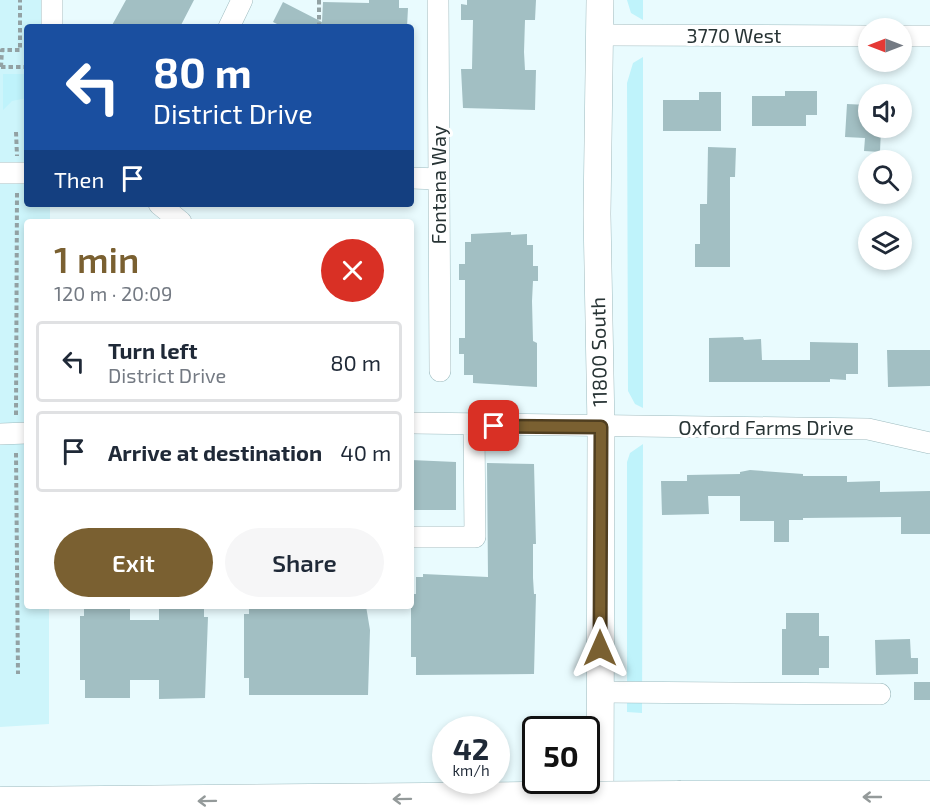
<!DOCTYPE html>
<html lang="en">
<head>
<meta charset="utf-8">
<style>
  body { margin:0; font-family:"Exo 2",sans-serif; background:#f6f6f7; color:#1f2937; height:100vh; display:flex; flex-direction:column; font-size:22px; white-space:nowrap }
  * { box-sizing:border-box; margin:0 }
  p { font-size:20px; color:#747a83 }
  .icon { flex:none; width:33px; height:33px; fill:none; stroke:currentColor; stroke-width:2; stroke-linecap:round; stroke-linejoin:round }
  .map { position:relative; flex:1; overflow:hidden }
  .sheet { position:absolute; left:24px; top:219px; width:390px; height:390px; display:flex; flex-direction:column; background:#fff; border-radius:6px; box-shadow:0 3px 9px #0003 }
  .sheet>* { flex:none }
  .banner { position:absolute; left:24px; top:24px; width:390px; height:183px; border-radius:6px; box-shadow:0 3px 9px #0003; background:#1a4fa0; color:#fff; overflow:hidden }
  .needle { width:39px; rotate:270deg }
  .buttons { position:absolute; left:858px; top:18px; display:grid; gap:12px }
  .buttons a { display:grid; place-items:center; width:54px; height:54px; border-radius:50%; background:#fff; box-shadow:0 3px 9px #0003; font-size:30px }
  .speed { position:absolute; left:432px; top:716px; display:flex; gap:12px; font-size:30px; font-weight:700; text-align:center }
  .speed>* { display:grid; place-content:center; width:78px; height:78px; border-radius:50%; background:#fff; box-shadow:0 3px 9px #0003; line-height:1 }
  .speed small { font-size:15px; font-weight:400 }
  .speed .limit { border:3px solid #111; border-radius:9px; background:#fff; color:#111 }
  .pin { position:absolute; display:grid; place-items:center; width:51px; height:51px; color:#fff; margin:-26px; border-radius:12px; box-shadow:0 3px 9px #0006 }
  .me { position:absolute; width:66px; margin:-33px; rotate:0deg; stroke-linejoin:round; filter:drop-shadow(0 0 4px #0008) }
  .turn { display:flex; align-items:center; gap:21px; height:126px; padding:0 30px; font-size:27px }
  .turn .icon { width:78px; height:78px; stroke-width:2.5 }
  .turn b { display:block; font-size:42px; line-height:51px }
  .then { display:flex; align-items:center; height:57px; padding:0 30px; background:#0003; gap:12px; font-size:22px }
  .round { display:grid; place-items:center; flex:none; width:63px; height:63px; border-radius:32px; background:#f6f6f7 }
  .head { display:flex; align-items:center; justify-content:space-between; height:102px; padding:0 30px }
  h1 { font-size:36px; font-weight:600; line-height:45px; color:#7a6031 }
  .primary-button { display:flex; gap:12px; margin-top:auto; padding:12px 30px }
  .primary-button a { flex:1; height:69px; border-radius:36px; background:#7a6031; color:#fff; font-size:24px; font-weight:600; line-height:69px; text-align:center }
  .primary-button a+a { background:#f6f6f7; color:#1f2937 }
  ul { padding:0; list-style:none }
  li { display:flex; align-items:center; gap:18px; height:81px; margin:0 12px 9px; padding:0 18px; border:3px solid #e0e1e3; border-radius:6px }
  li div { flex:1 }
  li b { display:block; font-size:22px }
  li em { font-style:normal }
  .map>svg:first-child { display:block }
  .built { fill:#cdf5fb }
  .green { fill:#bff3fb }
  .building { fill:#a2bfc3 }
  .lines { fill:none; stroke-linecap:round; stroke-linejoin:round }
  .minor-casing { stroke:#9ebbbf; stroke-width:22 }
  .major-casing { stroke:#9ebbbf; stroke-width:28 }
  .highway-casing { stroke:#9ebbbf; stroke-width:33 }
  .path { stroke:#93a2a4; stroke-width:4; stroke-dasharray:4.5 3; stroke-linecap:butt }
  .minor { stroke:#fff; stroke-width:21 }
  .major { stroke:#fff; stroke-width:27 }
  .highway { stroke:#fff; stroke-width:32 }
  .highway-bridge-casing { stroke:#9ebbbf; stroke-width:33; stroke-linecap:butt }
  .highway-bridge { stroke:#fff; stroke-width:32 }
  .oneway { stroke:#949a9a }
  .route-casing { stroke:#4f3e20; stroke-width:15 }
  .route { stroke:#7a6031; stroke-width:10 }
  .labels { text-anchor:middle; stroke-width:6; stroke-linejoin:round; paint-order:stroke }
  .street-label { font-size:20px; fill:#283435; stroke:#fff }
</style>
</head>
<body>
<div class="map">
<svg width="930" height="812" viewBox="0 0 930 812">
  <rect width="100%" height="100%" fill="#e9fbfe"/>
  <path class="built" d="M0,0H52V27H27V204H50V222H27V606H49V724L0,727Z"/>
  <path class="green" d="M627,0H643V20L631,13Z
    M643,57V408L635,404L628,391L627,83L633,63Z
    M3,74H27V98L12,101L3,110Z
    M643,444L642,713L627,712V462L630,453Z"/>
  <path class="building" d="M126,0H194L180,27H111Z
    M369,0H399V8H408L407,27H283L273,22L283,2L322,22L323,2L369,3Z
    M467,0H536L535,20H525L524,52L525,70H536L535,110L463,108L461,69H472L473,20H461V4L467,5Z
    M785,91H817V115H806V126H752V96H785Z
    M699,92H721V131H663V100H699Z
    M847,104L868,105V128H881L880,152L864,151L865,138L845,137Z
    M708,147L736,148L735,177H730V267H695V244H700V204H707Z
    M511,232V235L527,234V245H533V266H538V281H533L532,301L533,341L537,343V387L473,383V375H464V354H459V338H465V280H459V264H465V242H471V234Z
    M743,337L744,340L761,339L762,360H810V342L858,343V374H846V380L830,379V382H709V338Z
    M887,350H930V386L888,387Z
    M411,460L456,462V510H411Z
    M487,463L534,464L536,544H533V578L534,594H536L534,674L416,675V657H411V594H416V577H423V574L488,577Z
    M750,470L803,474V476H847V482L880,481V492L930,491V534H901V517L803,518V520H789V542H774V521H740V496H708L709,514L662,515L661,481H687V475L740,474V472Z
    M84,606H130V620H159V606H204V617H208L205,698L159,699V680H130V698H85V680H80V616H84Z
    M249,606H366L370,630L368,695H249V678H244V614H249Z
    M786,613H819V636H829V668H819V675H782V629H786Z
    M910,639L911,658H918V674L876,675L875,640Z
    M914,682H930V700H914Z"/>
  <g class="lines">
    <g class="minor-casing">
      <path id="minor" d="M438,0L440,371
        M52,27V0
        M229,27L242,0
        M600,35L868,36
        M902,36H930
        M0,173H27
        M411,178L439,179
        M159,204L181,222
        M411,423L868,429L930,443
        M0,434L27,433
        M411,537H475L474,425
        M600,692L880,694"/>
    </g>
    <g class="major-casing">
      <path id="major" d="M600,0L597,214L601,427L600,812"/>
    </g>
    <g class="highway-casing">
      <path id="highway" d="M681,797H930
        M0,803L524,798"/>
    </g>
    <path class="path" d="M319,0V27
      M1,67L2,50H20V0
      M1,67H27
      M16,132L17,156
      M16,415L17,191
      M16,453L18,674"/>
    <use href="#minor" class="minor"/>
    <use href="#major" class="major"/>
    <use href="#highway" class="highway"/>
    <g class="highway-bridge-casing">
      <path id="highway-bridge" d="M524,798L681,797"/>
    </g>
    <use href="#highway-bridge" class="highway-bridge"/>
  </g>
  <defs><path id="oneway-shaft" d="M-6 0H5M1.5-3L5.5 0L1.5 3" fill="none" stroke-width="1.6" stroke-linecap="round" stroke-linejoin="round" transform="scale(1.5)"/></defs>
  <g class="oneway">
    <use href="#oneway-shaft" transform="translate(872 797) rotate(-180)"/>
    <use href="#oneway-shaft" transform="translate(402 799) rotate(179)"/>
    <use href="#oneway-shaft" transform="translate(207 801) rotate(179)"/>
  </g>
  <g class="lines">
    <g class="route-casing">
      <path id="route" d="M494,426L601,427L600,648"/>
    </g>
    <use href="#route" class="route"/>
  </g>
  <g class="labels">
    <g class="street-label">
      <text x="734" y="43">3770 West</text>
      <text transform="translate(439 185) rotate(-90)" y="7">Fontana Way</text>
      <text transform="translate(599 352) rotate(-91)" y="7">11800 South</text>
      <text x="766" y="435">Oxford Farms Drive</text>
    </g>
  </g>
</svg>
<div class="buttons">
<a><svg class="needle" viewBox="-14 -14 28 28"><path d="M0-13l5 13h-10z" fill="#e53935"/><path d="M0 13l5-13h-10z" fill="#747a83"/></svg></a>
<a><svg class="icon" aria-label="sound" viewBox="0 0 24 24"><path d="M4 9h4l5-4v14l-5-4H4zM17 9q2 3 0 6"/></svg></a>
<a><svg class="icon" aria-label="search" viewBox="0 0 24 24"><circle cx="10" cy="10" r="6"/><path d="M15 15l6 6"/></svg></a>
<a><svg class="icon" aria-label="layers" viewBox="0 0 24 24"><path d="M12 4l9 5-9 5-9-5zM3 14l9 5 9-5"/></svg></a>
</div>
<div class="speed"><div>42<small>km/h</small></div><div class="limit">50</div></div>
<div class="pin" style="left:494px;top:426px;background:#d93025"><svg class="icon" aria-label="arrive" viewBox="0 0 24 24"><path d="M6 21V4h12l-3 4 3 4H6"/></svg></div>
<svg class="me" style="left:600px;top:648px" viewBox="-20 -20 40 40"><path d="M0-17L14 15 0 8-14 15z" fill="#7a6031" stroke="#fff" stroke-width="4"/></svg>
<div class="banner">
<div class="turn"><svg class="icon" aria-label="left" viewBox="0 0 24 24"><path d="M17 20v-9H6M10 6l-5 5 5 5"/></svg><div><b>80 m</b>District Drive</div></div>
<div class="then">Then<svg class="icon" aria-label="arrive" viewBox="0 0 24 24"><path d="M6 21V4h12l-3 4 3 4H6"/></svg></div>
</div>
<section class="sheet">
<div class="head"><div><h1>1 min</h1><p>120 m · 20:09</p></div><a class="round" style="background:#d93025;color:#fff"><svg class="icon" aria-label="close" viewBox="0 0 24 24"><path d="M6 6l12 12M18 6L6 18"/></svg></a></div>
<ul>
<li><svg class="icon" aria-label="left" viewBox="0 0 24 24"><path d="M17 20v-9H6M10 6l-5 5 5 5"/></svg><div><b>Turn left</b><p>District Drive</p></div><em>80 m</em></li>
<li><svg class="icon" aria-label="arrive" viewBox="0 0 24 24"><path d="M6 21V4h12l-3 4 3 4H6"/></svg><div><b>Arrive at destination</b></div><em>40 m</em></li>
</ul>
<div class="primary-button"><a>Exit</a><a>Share</a></div>
</section>
</div>
</body>
</html>
